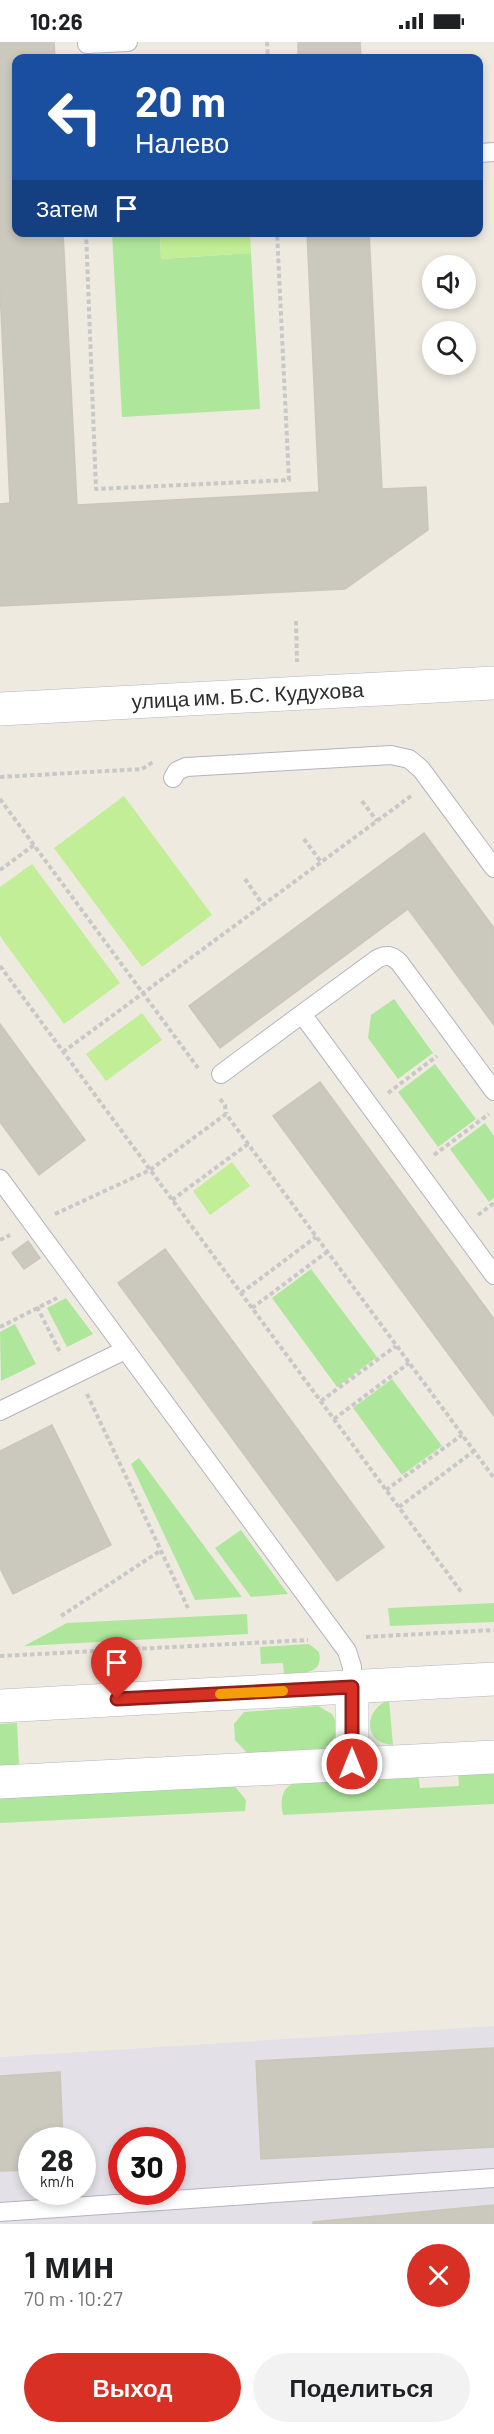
<!DOCTYPE html>
<html lang="ru">
<head>
<meta charset="utf-8">
<style>
  body { margin:0; font-family:Barlow,sans-serif; background:#f2f2f2; color:#202124; height:100vh; display:flex; flex-direction:column; font-size:22px; white-space:nowrap }
  * { box-sizing:border-box; margin:0 }
  p { font-size:20px; color:#757577 }
  .icon { flex:none; width:33px; height:33px; fill:none; stroke:currentColor; stroke-width:2; stroke-linecap:round; stroke-linejoin:round }
  .map { position:relative; height:2182px; overflow:hidden }
  .sheet { display:flex; flex-direction:column; background:#fff; flex:1 }
  .sheet>* { flex:none }
  .guide { position:absolute; left:12px; top:12px; width:471px; height:183px; border-radius:12px; box-shadow:0 3px 9px #0003; background:#1a4fa0; color:#fff; overflow:hidden }
  .controls { position:absolute; left:422px; top:213px; display:grid; gap:12px }
  .controls a { display:grid; place-items:center; width:54px; height:54px; border-radius:50%; background:#fff; box-shadow:0 3px 9px #0003; font-size:30px }
  .speed { position:absolute; left:18px; top:2085px; display:flex; gap:12px; font-size:30px; font-weight:700; text-align:center }
  .speed>* { display:grid; place-content:center; width:78px; height:78px; border-radius:50%; background:#fff; box-shadow:0 3px 9px #0003; line-height:1 }
  .speed small { font-size:15px; font-weight:400 }
  .speed .limit { border:9px solid #d22; background:#fff; color:#111 }
  .pin { position:absolute; display:grid; place-items:center; width:51px; height:51px; color:#fff; margin:-62px -26px; border-radius:50% 50% 50% 0; rotate:-45deg; box-shadow:0 0 6px #0007 }
  .pin .icon { rotate:45deg }
  .me { position:absolute; width:66px; margin:-33px; rotate:0deg; stroke-linejoin:round; filter:drop-shadow(0 0 4px #0008) }
  .turn { display:flex; align-items:center; gap:21px; height:126px; padding:0 24px; font-size:27px }
  .turn .icon { width:78px; height:78px; stroke-width:2.5 }
  .turn b { display:block; font-size:42px; line-height:51px }
  .then { display:flex; align-items:center; height:57px; padding:0 24px; background:#0003; gap:12px; font-size:22px }
  .round { display:grid; place-items:center; flex:none; width:63px; height:63px; border-radius:32px; background:#f2f2f2 }
  .head { display:flex; align-items:center; justify-content:space-between; height:102px; padding:0 24px }
  h1 { font-size:36px; font-weight:600; line-height:45px }
  .button { display:flex; gap:12px; margin-top:auto; padding:12px 24px }
  .button a { flex:1; height:69px; border-radius:36px; background:#d93025; color:#fff; font-size:24px; font-weight:600; line-height:69px; text-align:center }
  .button a+a { background:#f2f2f2; color:#202124 }
  .status { display:flex; justify-content:space-between; align-items:center; height:42px; padding:0 30px; background:#fff; direction:ltr }
  .status svg { height:16px; fill:currentColor }
  .map>svg:first-child { display:block }
  .industrial { fill:#e3e0e8; fill-rule:evenodd }
  .green { fill:#aee79b }
  .pitch { fill:#c1ee96 }
  .building { fill:#cbc8be; stroke:#cbc6b9; stroke-width:1.5 }
  .lines { fill:none; stroke-linecap:round; stroke-linejoin:round }
  .service-casing { stroke:#b3b4c1; stroke-width:20 }
  .minor-casing { stroke:#b3b4c1; stroke-width:34 }
  .path { stroke:#c8c8c8; stroke-width:4; stroke-dasharray:4.5 3; stroke-linecap:butt }
  .service { stroke:#fff; stroke-width:18 }
  .minor { stroke:#fff; stroke-width:33 }
  .route-casing { stroke:#8d1f18; stroke-width:15 }
  .route { stroke:#d93025; stroke-width:10 }
  .slow { stroke:#f59e0b; stroke-width:10 }
  .labels { text-anchor:middle; stroke-width:5; stroke-linejoin:round; paint-order:stroke }
  .street-label { font-size:21px; fill:#2d2d2d; stroke:#fff }
</style>
</head>
<body>
<div class="status"><b>10:26</b><svg viewBox="0 0 49 12"><path d="M0 12V9h3v3zM5 12V6h3v6zM10 12V3h3v9zM15 12V0h3v12zM26 1h20v11H26zM47 4h2v5h-2z"/></svg></div>
<div class="map">
<svg width="494" height="2182" viewBox="0 0 494 2182">
  <rect width="100%" height="100%" fill="#efeae0"/>
  <path class="industrial" d="M494,1984V2182H0V2015ZM32,2098H82V2150H32ZM122,2098H172V2150H122Z"/>
  <path class="green" d="M112,191H160L161,217L251,211L260,367L122,375Z
    M394,957L433,1011L398,1037L368,996L371,973Z
    M435,1022L476,1077L438,1105L398,1050Z
    M485,1081L494,1094V1156L489,1160L450,1107Z
    M311,1227L377,1315L337,1345L272,1256Z
    M66,1256L93,1292L67,1305L47,1266Z
    M15,1282L36,1322L1,1339L0,1290Z
    M392,1337L442,1404L402,1433L353,1366Z
    M139,1416L242,1555L195,1558L131,1422Z
    M241,1488L288,1552L251,1555L215,1506Z
    M494,1561V1580L390,1584L388,1566Z
    M247,1572L248,1592L24,1604L67,1581Z
    M309,1602L319,1610C324,1634 300,1631 284,1632L283,1621L261,1622L260,1605Z
    M389,1658L393,1703C362,1701 364,1667 389,1658Z
    M318,1664L332,1672C341,1687 336,1700 320,1708L254,1712L246,1710L235,1698L234,1682L244,1670Z
    M17,1681L19,1723L0,1724V1682Z
    M494,1729V1762L283,1773C280,1758 281,1745 297,1740L418,1732L420,1746L459,1744L458,1731Z
    M233,1742L246,1758L245,1769L0,1781V1748Z"/>
  <path class="pitch" d="M160,191H250L251,211L161,217Z
    M124,754L212,873L142,925L54,806Z
    M32,822L120,941L64,982L0,894V845Z
    M142,971L162,998L106,1039L86,1012Z
    M232,1120L250,1144L210,1173L193,1149Z"/>
  <path class="building" d="M0,0H54L55,16H16V190H63L77,463L319,450L307,190H369L382,447L426,445L428,488L345,547L0,564V462L10,461L0,248Z
    M298,0H360L361,16H298Z
    M424,791L494,886V983L408,867L220,1006L189,964Z
    M0,982L85,1098L39,1133L0,1080Z
    M320,1040L494,1277V1374L273,1074Z
    M28,1199L40,1216L24,1227L12,1211Z
    M165,1207L384,1505L337,1539L118,1241Z
    M52,1383L111,1503L13,1552L0,1526V1409Z
    M494,2006V2105L261,2117L256,2019Z
    M60,2030L63,2098H32V2128L0,2129V2034Z
    M494,2163V2182H313V2180Z"/>
  <g class="lines">
    <g class="service-casing">
      <path id="service" d="M87,2L128,0
        M480,111L494,110
        M173,736L177,729L186,725L391,713L409,717L421,727L494,826
        M221,1032L302,972
        M494,1049L399,920C391,913 386,912 377,917L302,972L494,1233
        M0,1137L347,1609L352,1625V1645
        M0,1369L125,1308
        M0,2170L494,2136"/>
    </g>
    <g class="minor-casing">
      <g id="minor">
        <path id="s1" d="M0,667L494,641"/>
        <path d="M352,1645V1722"/>
        <path d="M0,1664L494,1637"/>
        <path d="M0,1740L494,1715"/>
      </g>
    </g>
    <path class="path" d="M267,0L268,16
      M86,190L96,447L289,438L277,190
      M296,579L297,620
      M0,735L142,727L153,720
      M0,757L198,1026
      M362,759L377,779
      M304,797L321,820
      M0,828L34,803
      M245,837L263,863
      M0,924L462,1551
      M63,1010L411,754
      M388,1051L437,1014
      M220,1057L225,1063L226,1072
      M434,1113L489,1072
      M172,1158L248,1102
      M55,1172L150,1128L226,1072L494,1436
      M478,1173L494,1161
      M0,1198L10,1193
      M241,1251L316,1195
      M37,1265L61,1312
      M252,1266L327,1210
      M0,1285L57,1256
      M87,1352L188,1566
      M321,1359L396,1304
      M334,1377L409,1321
      M386,1448L462,1393
      M399,1465L474,1409
      M61,1574L160,1509
      M366,1595L494,1588
      M0,1614L308,1598"/>
    <use href="#service" class="service"/>
    <use href="#minor" class="minor"/>
  </g>
  <g class="lines">
    <g class="route-casing">
      <path id="route" d="M117,1657L352,1645V1722"/>
    </g>
    <use href="#route" class="route"/>
    <path class="slow" d="M220,1652L283,1649"/>
  </g>
  <g class="labels">
    <g class="street-label">
      <text dy="7" stroke="none"><textPath href="#s1" startOffset="248">улица им. Б.С. Кудухова</textPath></text>
    </g>
  </g>
</svg>
<div class="controls">
<a><svg class="icon" aria-label="sound" viewBox="0 0 24 24"><path d="M4 9h4l5-4v14l-5-4H4zM17 9q2 3 0 6"/></svg></a>
<a><svg class="icon" aria-label="search" viewBox="0 0 24 24"><circle cx="10" cy="10" r="6"/><path d="M15 15l6 6"/></svg></a>
</div>
<div class="speed"><div>28<small>km/h</small></div><div class="limit">30</div></div>
<div class="pin" style="left:117px;top:1657px;background:#d93025"><svg class="icon" aria-label="arrive" viewBox="0 0 24 24"><path d="M6 21V4h12l-3 4 3 4H6"/></svg></div>
<svg class="me" style="left:352px;top:1722px" viewBox="-20 -20 40 40"><circle r="17" fill="#d93025" stroke="#fff" stroke-width="3"/><path d="M0-11L8 9 0 5-8 9z" fill="#fff"/></svg>
<div class="guide">
<div class="turn"><svg class="icon" aria-label="left" viewBox="0 0 24 24"><path d="M17 20v-9H6M10 6l-5 5 5 5"/></svg><div><b>20 m</b>Налево</div></div>
<div class="then">Затем<svg class="icon" aria-label="arrive" viewBox="0 0 24 24"><path d="M6 21V4h12l-3 4 3 4H6"/></svg></div>
</div>
</div>
<section class="sheet">
<div class="head"><div><h1>1 мин</h1><p>70 m · 10:27</p></div><a class="round" style="background:#d93025;color:#fff"><svg class="icon" aria-label="close" viewBox="0 0 24 24"><path d="M6 6l12 12M18 6L6 18"/></svg></a></div>
<div class="button"><a>Выход</a><a>Поделиться</a></div>
</section>
</body>
</html>
